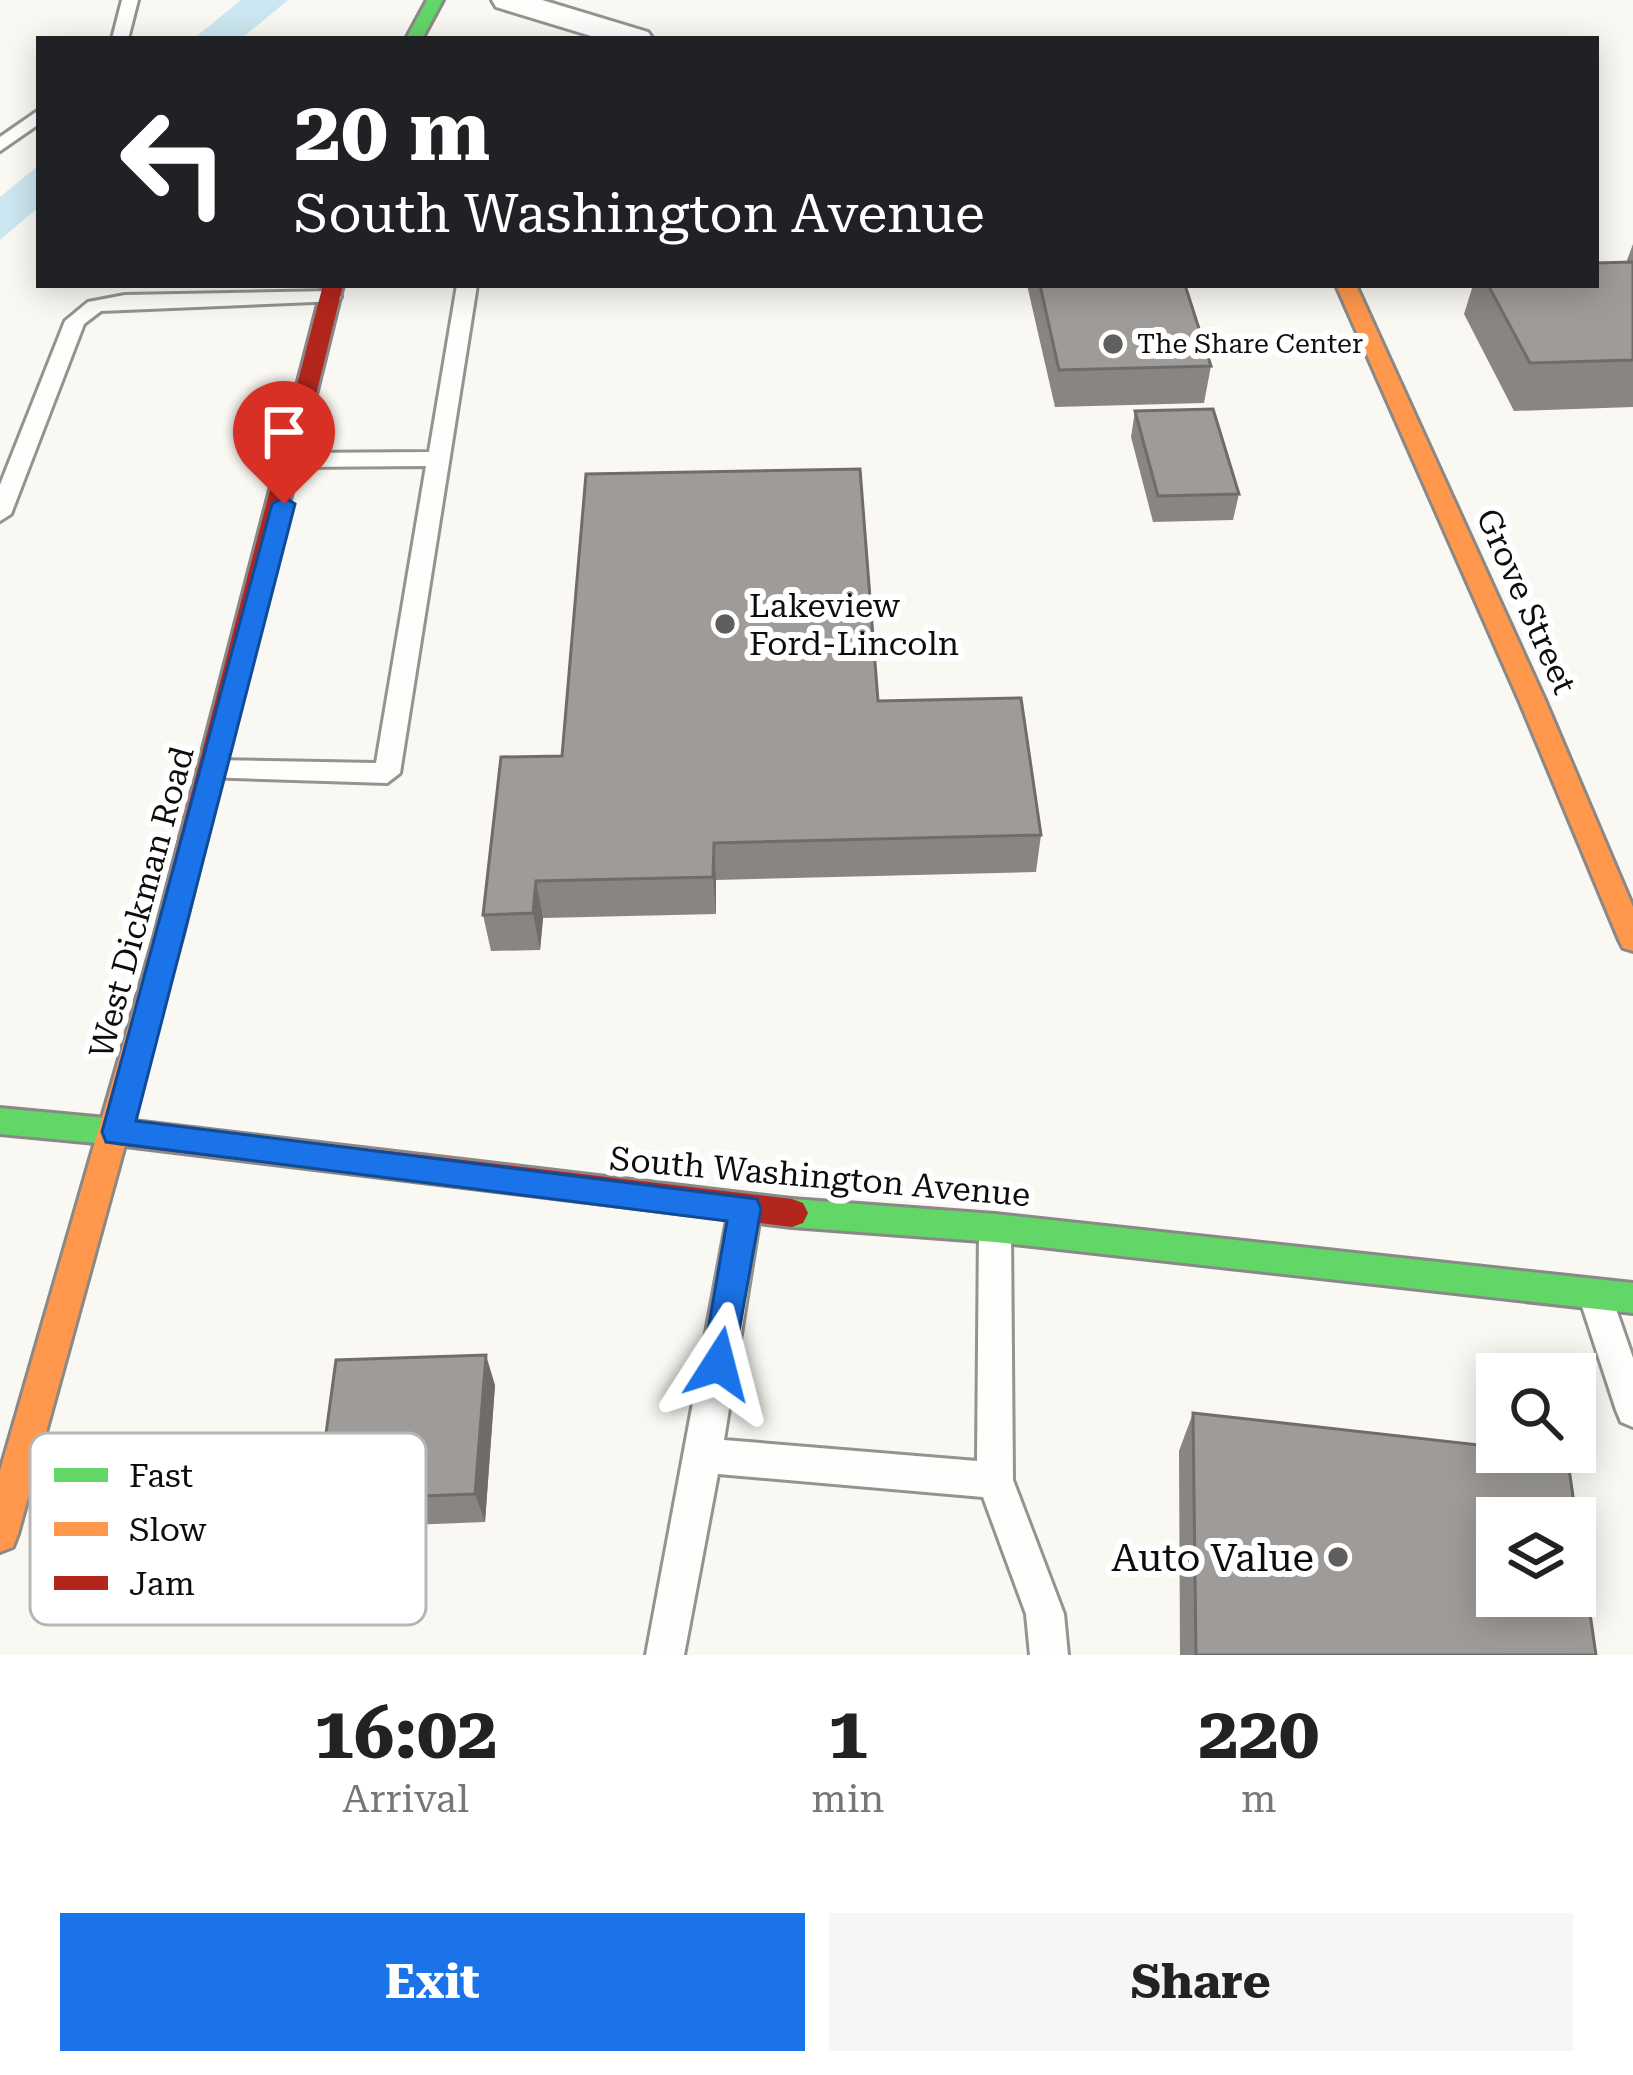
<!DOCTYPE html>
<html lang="en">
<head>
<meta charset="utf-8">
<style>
  body { margin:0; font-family:"Roboto Serif",serif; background:#f6f6f6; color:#222; height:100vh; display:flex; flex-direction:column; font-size:45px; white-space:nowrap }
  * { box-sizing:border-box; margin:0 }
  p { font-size:39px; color:#767676 }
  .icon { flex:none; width:66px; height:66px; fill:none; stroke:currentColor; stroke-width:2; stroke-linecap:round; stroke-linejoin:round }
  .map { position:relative; height:1655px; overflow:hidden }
  .details { display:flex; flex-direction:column; background:#fff; flex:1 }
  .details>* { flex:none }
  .banner { position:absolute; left:36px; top:36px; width:1563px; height:252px; border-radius:0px; box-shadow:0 6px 30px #0003; background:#202124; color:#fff; overflow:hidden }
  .fabs { position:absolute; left:1476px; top:1353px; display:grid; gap:24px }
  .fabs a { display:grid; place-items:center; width:120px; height:120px; border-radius:0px; background:#fff; box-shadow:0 6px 30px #0003; font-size:60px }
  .pin { position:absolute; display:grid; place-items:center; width:102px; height:102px; color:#fff; margin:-123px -51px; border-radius:50% 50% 50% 0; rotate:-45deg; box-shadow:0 0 12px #0007 }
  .pin .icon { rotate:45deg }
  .me { position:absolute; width:132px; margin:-66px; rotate:9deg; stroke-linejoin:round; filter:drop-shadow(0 0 9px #0008) }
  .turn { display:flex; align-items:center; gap:42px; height:252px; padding:0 60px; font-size:54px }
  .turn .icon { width:156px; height:156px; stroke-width:2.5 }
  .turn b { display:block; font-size:84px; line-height:102px }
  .eta { display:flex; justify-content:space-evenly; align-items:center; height:204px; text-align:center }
  .eta b { font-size:72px; font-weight:700; line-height:84px }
  .button { display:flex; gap:24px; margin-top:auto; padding:24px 60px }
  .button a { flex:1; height:138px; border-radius:0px; background:#1a73e8; color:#fff; font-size:48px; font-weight:700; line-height:138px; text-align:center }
  .button a+a { background:#f6f6f6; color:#222 }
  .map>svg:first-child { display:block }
  .water { fill:#cce7f1 }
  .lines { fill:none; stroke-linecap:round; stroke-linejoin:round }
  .lane-casing { stroke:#949390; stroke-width:6 }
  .street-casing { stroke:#949390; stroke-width:6 }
  .fast-casing { stroke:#8a8987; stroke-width:6 }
  .slow-casing { stroke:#8a8987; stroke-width:6 }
  .jam-casing { stroke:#8a8987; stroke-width:6 }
  .lane { fill:#fefefd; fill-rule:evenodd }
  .street { fill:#fefefd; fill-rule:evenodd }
  .fast { fill:#63d668; fill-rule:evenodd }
  .slow { fill:#ff974d; fill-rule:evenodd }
  .jam { fill:#b3261e; fill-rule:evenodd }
  .wall { fill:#888583 }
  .shaded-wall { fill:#6f6c6a }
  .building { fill:#9e9b98; stroke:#6f6c6a; stroke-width:3; fill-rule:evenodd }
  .route { fill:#1a73e8; stroke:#114b97; stroke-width:3 }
  .poi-dot { fill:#605f5d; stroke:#fff; stroke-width:4.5 }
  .labels { text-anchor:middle; stroke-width:12; stroke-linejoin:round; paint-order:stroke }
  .far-poi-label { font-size:27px; fill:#0d0d0d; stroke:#fff; text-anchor:start }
  .street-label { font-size:33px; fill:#0d0d0d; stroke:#fff }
  .poi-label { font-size:33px; fill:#0d0d0d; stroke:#fff; text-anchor:start }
  .near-poi-label { font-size:39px; fill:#0d0d0d; stroke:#fff; text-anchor:end }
  .key { fill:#fff; stroke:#b6b6b6; stroke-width:3 }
  .key-label { font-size:33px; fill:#0d0d0d }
</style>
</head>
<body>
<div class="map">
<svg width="1633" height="1655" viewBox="0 0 1633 1655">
  <rect width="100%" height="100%" fill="#faf8f2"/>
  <path class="water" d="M241,0H288L241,39H193Z
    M39,165V207L0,240V197Z"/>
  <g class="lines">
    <g class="lane-casing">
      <path id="lane" d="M122,0H138L128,39H112Z
        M39,110V124L0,151V137Z
        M457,285H477L400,773L387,783L204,777L200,770L213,760L376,763L426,466L295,467L284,460L295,453L429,452Z
        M331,291L341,297L338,301L101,311L84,324L11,514L0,521V485L65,321L88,302L125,295Z
        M745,1195L756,1199L761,1209L724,1440L977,1461L979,1229L984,1219L995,1215L1006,1219L1011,1229L1013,1480L1064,1614L1068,1655H1030L1026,1614L983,1497L718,1474L684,1655H646L729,1209L734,1199Z
        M1597,1285L1609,1289L1633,1358V1427L1621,1422L1616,1410L1580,1300L1585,1289Z"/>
    </g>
    <g class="street-casing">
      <path id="street" d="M492,0H542L648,32L653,39H601L496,7Z"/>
    </g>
    <g class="fast-casing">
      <path id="fast" d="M427,0H443L422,39H406Z
        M0,1108L117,1119L128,1123L132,1132L128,1141L117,1145L0,1134Z
        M792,1199L995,1214L1633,1283V1313L995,1242L792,1227L781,1223L776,1213L781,1203Z"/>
    </g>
    <g class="slow-casing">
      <path id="slow" d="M1336,285H1356L1545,700L1633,907V951L1623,948L1619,940L1519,700Z
        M169,923L179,926L183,934L18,1534L13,1547L0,1552V1471L155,934L159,926Z"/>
    </g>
    <g class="jam-casing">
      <path id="jam" d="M323,285H343L183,934L179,942H159L155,934Z
        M117,1119L792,1199L803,1203L808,1213L803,1223L792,1227L117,1145L106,1141L102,1132L106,1123Z"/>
    </g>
    <use href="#lane" class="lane"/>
    <use href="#street" class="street"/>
    <use href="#fast" class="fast"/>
    <use href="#slow" class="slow"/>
    <use href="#jam" class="jam"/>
  </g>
  <path class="wall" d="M1633,244V407L1514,411L1464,314L1473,285H1596L1626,263Z
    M1027,285H1185L1211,366L1204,403L1055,407Z
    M1135,411L1239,494L1233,520L1153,522L1131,437Z
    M878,701L1041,835L1036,872L716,880V914L543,918L540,950L491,951L483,915L562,756Z
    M495,1385L485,1522L333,1528L317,1500Z
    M1193,1413L1596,1655H1180L1179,1451Z"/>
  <path class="shaded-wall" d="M714,843L716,880V914L713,877Z
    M536,881L543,918L540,950L533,913Z
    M486,1355L495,1385L485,1522L475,1494Z"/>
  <path class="building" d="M1633,262V360L1530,363L1488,285H1596V263Z
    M1040,285H1185L1211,366L1059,370Z
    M1213,409L1239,494L1158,496L1135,411Z
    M860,469L878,701L1021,698L1041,835L714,843L713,877L536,881L533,913L483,915L501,757L562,756L586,474Z
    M486,1355L475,1494L317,1500L336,1360Z
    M1193,1413L1497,1447V1452H1540L1567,1455L1596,1655H1196ZM1497,1518H1575V1596H1497Z"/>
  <path class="route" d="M284,497L295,504L136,1121L757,1199L761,1209L731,1376L719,1380L707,1376L702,1364L727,1221L106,1142L102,1132L272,504Z"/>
  <g class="poi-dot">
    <circle cx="1113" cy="344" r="12"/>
    <circle cx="725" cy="624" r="12"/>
    <circle cx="1338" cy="1557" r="12"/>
  </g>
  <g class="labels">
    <g class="far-poi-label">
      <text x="1137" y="353">The Share Center</text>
    </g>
    <g class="street-label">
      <text transform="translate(1527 601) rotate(66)" y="12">Grove Street</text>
      <text transform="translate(141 902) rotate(-75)" y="12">West Dickman Road</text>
      <text transform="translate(820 1176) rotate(5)" y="12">South Washington Avenue</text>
    </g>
    <g class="poi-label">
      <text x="749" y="617">Lakeview<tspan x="749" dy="38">Ford-Lincoln</tspan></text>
    </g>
    <g class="near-poi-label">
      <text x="1314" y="1571">Auto Value</text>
    </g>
  </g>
  <rect x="30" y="1433" width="396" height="192" rx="18" class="key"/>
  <rect x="54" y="1468" width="54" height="14" fill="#63d668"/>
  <rect x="54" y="1522" width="54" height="14" fill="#ff974d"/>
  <rect x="54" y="1576" width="54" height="14" fill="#b3261e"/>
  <g class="key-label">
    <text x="129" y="1487">Fast</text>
    <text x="129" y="1541">Slow</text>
    <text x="129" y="1595">Jam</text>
  </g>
</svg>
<div class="fabs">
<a><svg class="icon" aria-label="search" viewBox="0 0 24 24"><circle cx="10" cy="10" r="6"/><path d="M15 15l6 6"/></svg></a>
<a><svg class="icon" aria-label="layers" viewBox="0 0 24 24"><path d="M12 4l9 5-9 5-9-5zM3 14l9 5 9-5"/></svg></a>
</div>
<div class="pin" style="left:284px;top:504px;background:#d93025"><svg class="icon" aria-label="arrive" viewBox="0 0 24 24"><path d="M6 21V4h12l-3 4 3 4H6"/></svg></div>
<svg class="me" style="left:719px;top:1364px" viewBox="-20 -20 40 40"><path d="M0-17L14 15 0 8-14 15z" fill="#1a73e8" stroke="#fff" stroke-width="4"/></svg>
<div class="banner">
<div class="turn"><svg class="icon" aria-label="left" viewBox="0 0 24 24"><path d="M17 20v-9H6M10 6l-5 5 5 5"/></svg><div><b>20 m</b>South Washington Avenue</div></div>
</div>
</div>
<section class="details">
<div class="eta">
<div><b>16:02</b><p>Arrival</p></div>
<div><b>1</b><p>min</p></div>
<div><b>220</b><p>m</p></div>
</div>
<div class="button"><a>Exit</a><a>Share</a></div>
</section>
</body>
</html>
